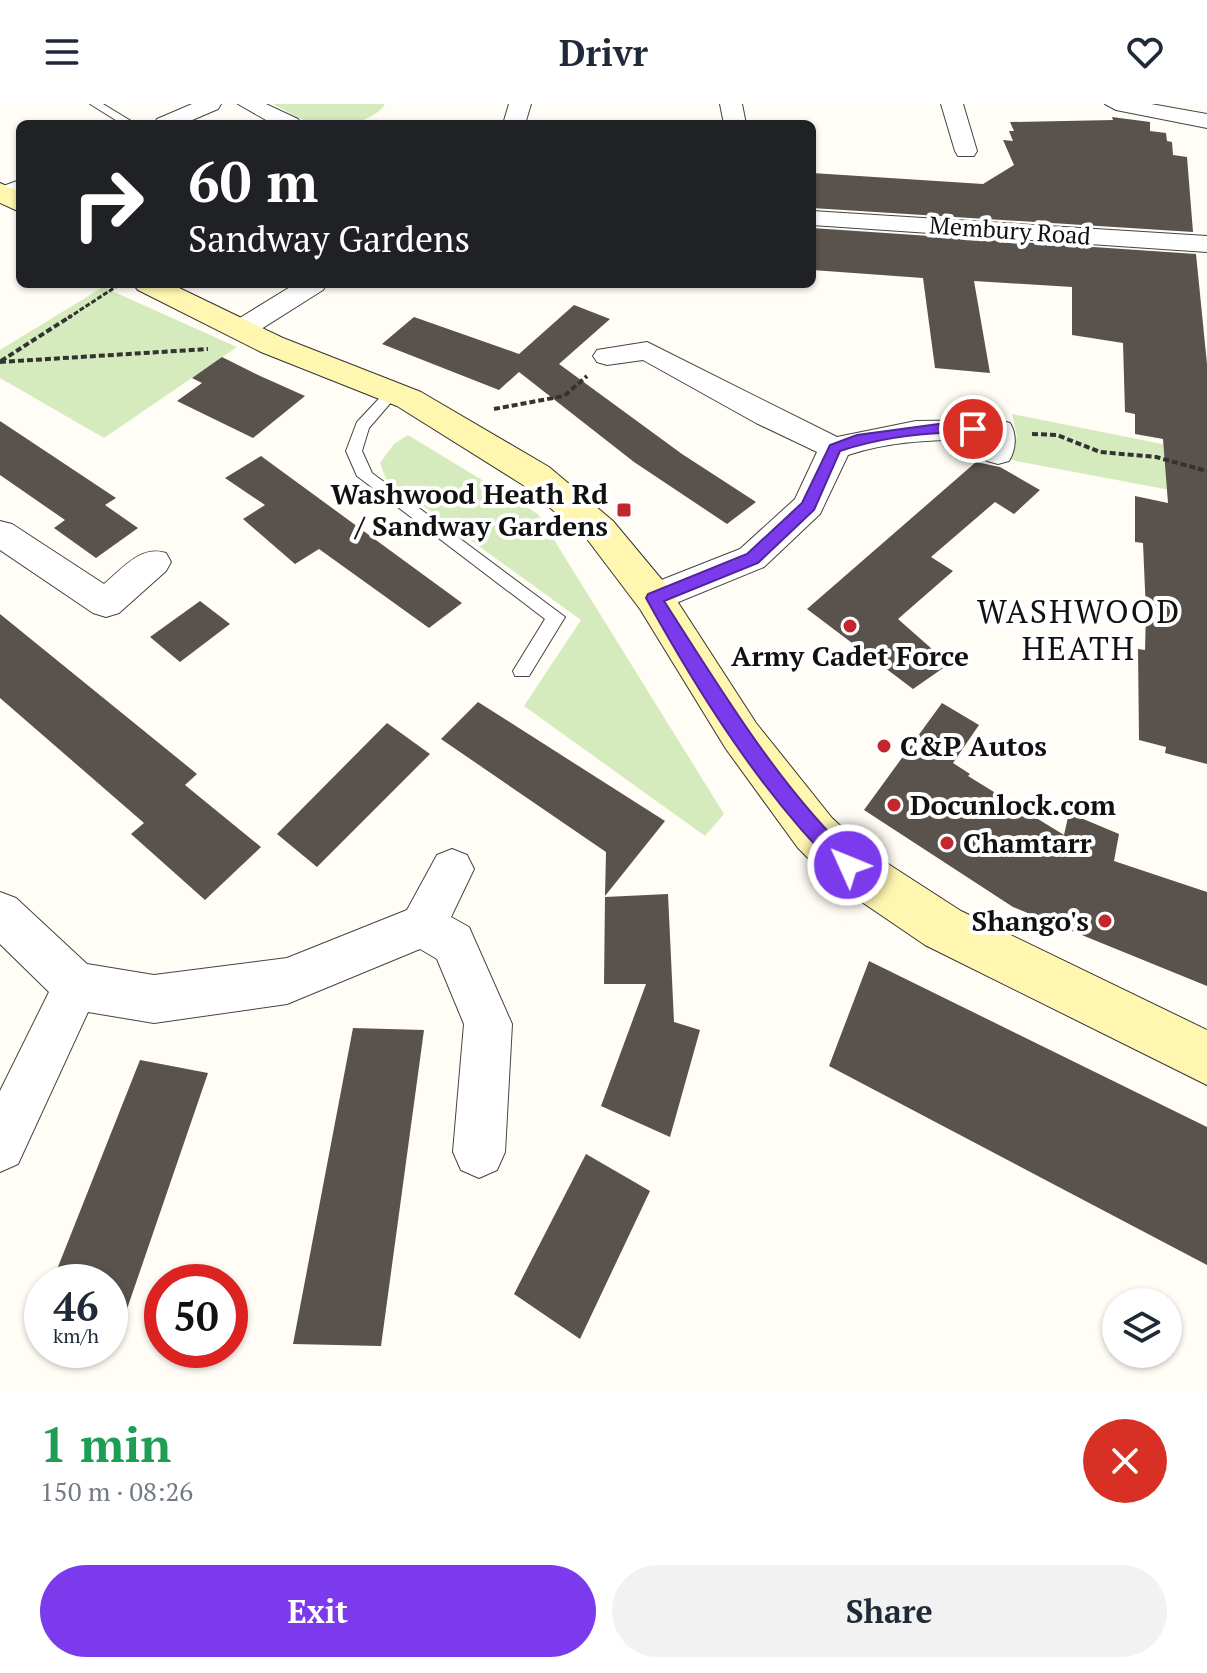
<!DOCTYPE html>
<html lang="en">
<head>
<meta charset="utf-8">
<style>
  body { margin:0; font-family:"PT Serif",serif; background:#f2f2f3; color:#1f2937; height:100vh; display:flex; flex-direction:column; font-size:30px; white-space:nowrap }
  * { box-sizing:border-box; margin:0 }
  p { font-size:26px; color:#747a83 }
  .icon { flex:none; width:44px; height:44px; fill:none; stroke:currentColor; stroke-width:2; stroke-linecap:round; stroke-linejoin:round }
  .map { position:relative; height:1289px; overflow:hidden }
  .panel { display:flex; flex-direction:column; background:#fff; flex:1 }
  .panel>* { flex:none }
  .top-card { position:absolute; left:16px; top:16px; width:800px; height:168px; border-radius:12px; box-shadow:0 2px 6px #0004; background:#202124; color:#fff; overflow:hidden }
  .buttons { position:absolute; left:1102px; top:1184px; display:grid; gap:16px }
  .buttons a { display:grid; place-items:center; width:80px; height:80px; border-radius:50%; background:#fff; box-shadow:0 2px 6px #0004; font-size:40px }
  .speed { position:absolute; left:24px; top:1160px; display:flex; gap:16px; font-size:40px; font-weight:700; text-align:center }
  .speed>* { display:grid; place-content:center; width:104px; height:104px; border-radius:50%; background:#fff; box-shadow:0 2px 6px #0004; line-height:1 }
  .speed small { font-size:20px; font-weight:400 }
  .speed .limit { border:12px solid #d22; background:#fff; color:#111 }
  .pin { position:absolute; display:grid; place-items:center; width:68px; height:68px; color:#fff; margin:-34px; border:4px solid #fff; border-radius:50%; box-shadow:0 2px 8px #0007 }
  .me { position:absolute; width:88px; margin:-44px; rotate:314deg; stroke-linejoin:round; filter:drop-shadow(0 0 6px #0008) }
  .turn { display:flex; align-items:center; gap:28px; height:168px; padding:0 40px; font-size:36px }
  .turn .icon { width:104px; height:104px; stroke-width:2.5 }
  .turn b { display:block; font-size:56px; line-height:68px }
  .round { display:grid; place-items:center; flex:none; width:84px; height:84px; border-radius:42px; background:#f2f2f3 }
  .summary { display:flex; align-items:center; justify-content:space-between; height:136px; padding:0 40px }
  h1 { font-size:48px; font-weight:700; line-height:60px; color:#1e9e55 }
  .button { display:flex; gap:16px; margin-top:auto; padding:16px 40px }
  .button a { flex:1; height:92px; border-radius:48px; background:#7c3aed; color:#fff; font-size:32px; font-weight:700; line-height:92px; text-align:center }
  .button a+a { background:#f2f2f3; color:#1f2937 }
  header { display:flex; justify-content:space-between; align-items:center; height:104px; padding:0 40px; background:#fff; font-size:36px; font-weight:700 }
  .map>svg:first-child { display:block }
  .green { fill:#d5ebbd }
  .building { fill:#5a524d }
  .lines { fill:none; stroke-linecap:round; stroke-linejoin:round }
  .lane-casing { stroke:#444; stroke-width:2 }
  .street-casing { stroke:#444; stroke-width:2 }
  .secondary-casing { stroke:#333; stroke-width:2 }
  .path-far1 { stroke:#333; stroke-width:3; stroke-dasharray:5 2; stroke-linecap:butt }
  .path { stroke:#333; stroke-width:4; stroke-dasharray:6 3; stroke-linecap:butt }
  .lane { fill:#fff; fill-rule:evenodd }
  .street { fill:#fff; fill-rule:evenodd }
  .secondary { fill:#fff6b0; fill-rule:evenodd }
  .route { fill:#7c3aed; stroke:#51269a; stroke-width:2 }
  .poi-dot { fill:#c4262e; stroke:#fff; stroke-width:3 }
  .labels { text-anchor:middle; stroke-width:8; stroke-linejoin:round; paint-order:stroke }
  .far-street-label { font-size:24px; fill:#111; stroke:#fff }
  .poi-label { font-size:28px; font-weight:bold; fill:#111; stroke:#fff; text-anchor:start }
  .quarter-label { font-size:32px; letter-spacing:2px; fill:#111; stroke:#fff }
</style>
</head>
<body>
<header><svg class="icon" aria-label="menu" viewBox="0 0 24 24"><path d="M4 6h16M4 12h16M4 18h16"/></svg>Drivr<svg class="icon" aria-label="heart" viewBox="0 0 24 24"><path d="M12 20l-8-8c-3-5 5-10 8-4 3-6 11-1 8 4z"/></svg></header>
<div class="map">
<svg width="1207" height="1289" viewBox="0 0 1207 1289">
  <rect width="100%" height="100%" fill="#fffdf5"/>
  <path class="green" d="M273,0H385C374,19 334,25 314,20C300,16 285,6 273,0Z
    M103,183L237,243L104,334L0,274V246Z
    M1012,310L1207,349V393L1006,355L1017,333Z
    M408,331L538,410L724,710L705,732L524,602L581,516L386,375L380,359L394,340Z"/>
  <path class="building" d="M1112,13L1150,18V27L1166,29L1167,37L1172,38L1173,51L1187,53L1193,128L812,104V69L983,80L1014,61L1003,36L1013,37L1009,27H1014L1010,18L1113,16Z
    M812,124L1196,150L1207,260V660L1165,649L1166,643L1139,636L1138,545L1145,546L1146,509L1143,439L1135,438V392L1168,399L1163,335L1135,330V310L1125,308L1123,239L1072,231V183L974,177L990,269L935,264L923,174L812,166Z
    M574,201L610,215L559,260L682,350L756,398L727,420L634,358L519,268L499,286L382,240L414,213L519,250Z
    M222,253L258,271L305,292L253,334L177,297L202,279L192,274Z
    M0,317L116,394L105,401L138,424L96,454L54,424L65,416L0,371Z
    M261,352L462,499L429,524L319,445L295,460L243,415L265,401L225,374Z
    M976,358L1000,363L1040,386L1014,410L995,398L931,453L953,467L898,515L949,560L913,585L807,505Z
    M200,497L230,520L180,558L150,533Z
    M0,510L197,670L185,681L261,743L205,796L131,730L144,719L0,594Z
    M478,598L665,717L605,792L606,748L441,635Z
    M942,599L979,621L953,659L970,670L968,672L1064,731L1069,709L1119,730L1114,757L1207,788V882L1013,803L864,706Z
    M387,619L430,650L317,763L277,730Z
    M668,790L674,918L700,926L670,1033L601,1002L646,880H604L605,793Z
    M869,857L1207,1023V1161L829,962Z
    M353,924L424,926L381,1242L293,1240Z
    M140,956L208,969L115,1240L110,1239V1178H52Z
    M586,1050L650,1087L580,1235L514,1190Z"/>
  <g class="lines">
    <g class="lane-casing">
      <path id="lane" d="M90,0H103L136,20H122Z
        M393,283L400,288L369,324L362,347L372,369L565,513L529,572H515L513,567L545,515L357,372L346,347L357,318L388,285Z"/>
    </g>
    <g class="street-casing">
      <path id="street" d="M192,0H221L218,5L183,20H154L157,15Z
        M238,0H266L298,15L301,20H273Z
        M509,0H531L525,20H503Z
        M720,0H742L746,20H724Z
        M941,0H963L977,47L974,52H958L955,47Z
        M1105,0H1151L1207,10V24L1116,6Z
        M20,76V92L0,96V83Z
        M812,107L1207,132V148L812,121Z
        M295,180H327L323,186L250,232L240,234L230,232L226,226L230,220Z
        M647,238L837,333L916,317L999,316L1010,319C1017,330 1016,346 1009,357L998,360L987,357L982,349L983,336C937,335 891,337 848,351L820,410L764,463L654,508L641,504L636,494L641,484L740,445L795,395L817,348L756,319L643,256L607,261L597,258L593,252L597,246Z
        M0,417L12,420L104,480C123,464 141,441 166,449L171,458L166,467L119,509L106,513L93,509L0,446Z
        M452,745L467,751L474,765L451,813L469,823L512,920L505,1048L497,1066L479,1074L461,1066L453,1048L464,920L437,855L420,845L287,900L154,919L88,908L18,1060L0,1068V987L49,888L0,840V788L16,794L87,860L154,871L287,854L407,806L437,751Z"/>
    </g>
    <g class="secondary-casing">
      <path id="secondary" d="M0,79L20,88V108L0,99Z
        M133,180H171L283,234L421,288L549,363L613,417L668,483L756,619L832,714L865,745L961,807L1207,926V981L925,841L831,777L798,744L726,645L640,505L587,435L523,381L397,302L261,248L138,186Z"/>
    </g>
    <path class="path-far1" d="M68,214L117,182"/>
    <path class="path" d="M1,257L71,212
      M0,258L208,245
      M494,305L564,292L587,272
      M1032,330L1057,331L1100,348L1156,353L1207,367"/>
    <use href="#lane" class="lane"/>
    <use href="#street" class="street"/>
    <use href="#secondary" class="secondary"/>
  </g>
  <path class="route" d="M946,319L973,320L980,325C972,332 960,328 949,329C915,329 873,336 840,347L814,406L758,459L664,497C722,587 777,680 855,755L858,761L855,768L848,770L841,768C762,690 699,590 646,494L648,490L747,450L802,399L830,341L857,331Z"/>
  <g class="poi-dot">
    <rect x="616" y="398" width="16" height="16" rx="4"/>
    <circle cx="850" cy="522" r="8"/>
    <circle cx="884" cy="642" r="8"/>
    <circle cx="894" cy="701" r="8"/>
    <circle cx="947" cy="739" r="8"/>
    <circle cx="1105" cy="817" r="8"/>
  </g>
  <g class="labels">
    <g class="far-street-label">
      <text transform="translate(1010 127) rotate(4)" y="8">Membury Road</text>
    </g>
    <g class="poi-label">
      <text x="608" y="400" text-anchor="end">Washwood Heath Rd<tspan x="608" dy="32">/ Sandway Gardens</tspan></text>
      <text x="850" y="562" text-anchor="middle">Army Cadet Force</text>
      <text x="900" y="652">C&amp;P Autos</text>
      <text x="910" y="711">Docunlock.com</text>
      <text x="963" y="749">Chamtarr</text>
      <text x="1089" y="827" text-anchor="end">Shango's</text>
    </g>
    <g class="quarter-label">
      <text x="1079" y="519">WASHWOOD<tspan x="1079" dy="37">HEATH</tspan></text>
    </g>
  </g>
</svg>
<div class="buttons">
<a><svg class="icon" aria-label="layers" viewBox="0 0 24 24"><path d="M12 4l9 5-9 5-9-5zM3 14l9 5 9-5"/></svg></a>
</div>
<div class="speed"><div>46<small>km/h</small></div><div class="limit">50</div></div>
<div class="pin" style="left:973px;top:325px;background:#d93025"><svg class="icon" aria-label="arrive" viewBox="0 0 24 24"><path d="M6 21V4h12l-3 4 3 4H6"/></svg></div>
<svg class="me" style="left:848px;top:761px" viewBox="-20 -20 40 40"><circle r="17" fill="#7c3aed" stroke="#fff" stroke-width="3"/><path d="M0-11L8 9 0 5-8 9z" fill="#fff"/></svg>
<div class="top-card">
<div class="turn"><svg class="icon" aria-label="right" viewBox="0 0 24 24"><path d="M7 20v-9h11M14 6l5 5-5 5"/></svg><div><b>60 m</b>Sandway Gardens</div></div>
</div>
</div>
<section class="panel">
<div class="summary"><div><h1>1 min</h1><p>150 m · 08:26</p></div><a class="round" style="background:#d93025;color:#fff"><svg class="icon" aria-label="close" viewBox="0 0 24 24"><path d="M6 6l12 12M18 6L6 18"/></svg></a></div>
<div class="button"><a>Exit</a><a>Share</a></div>
</section>
</body>
</html>
